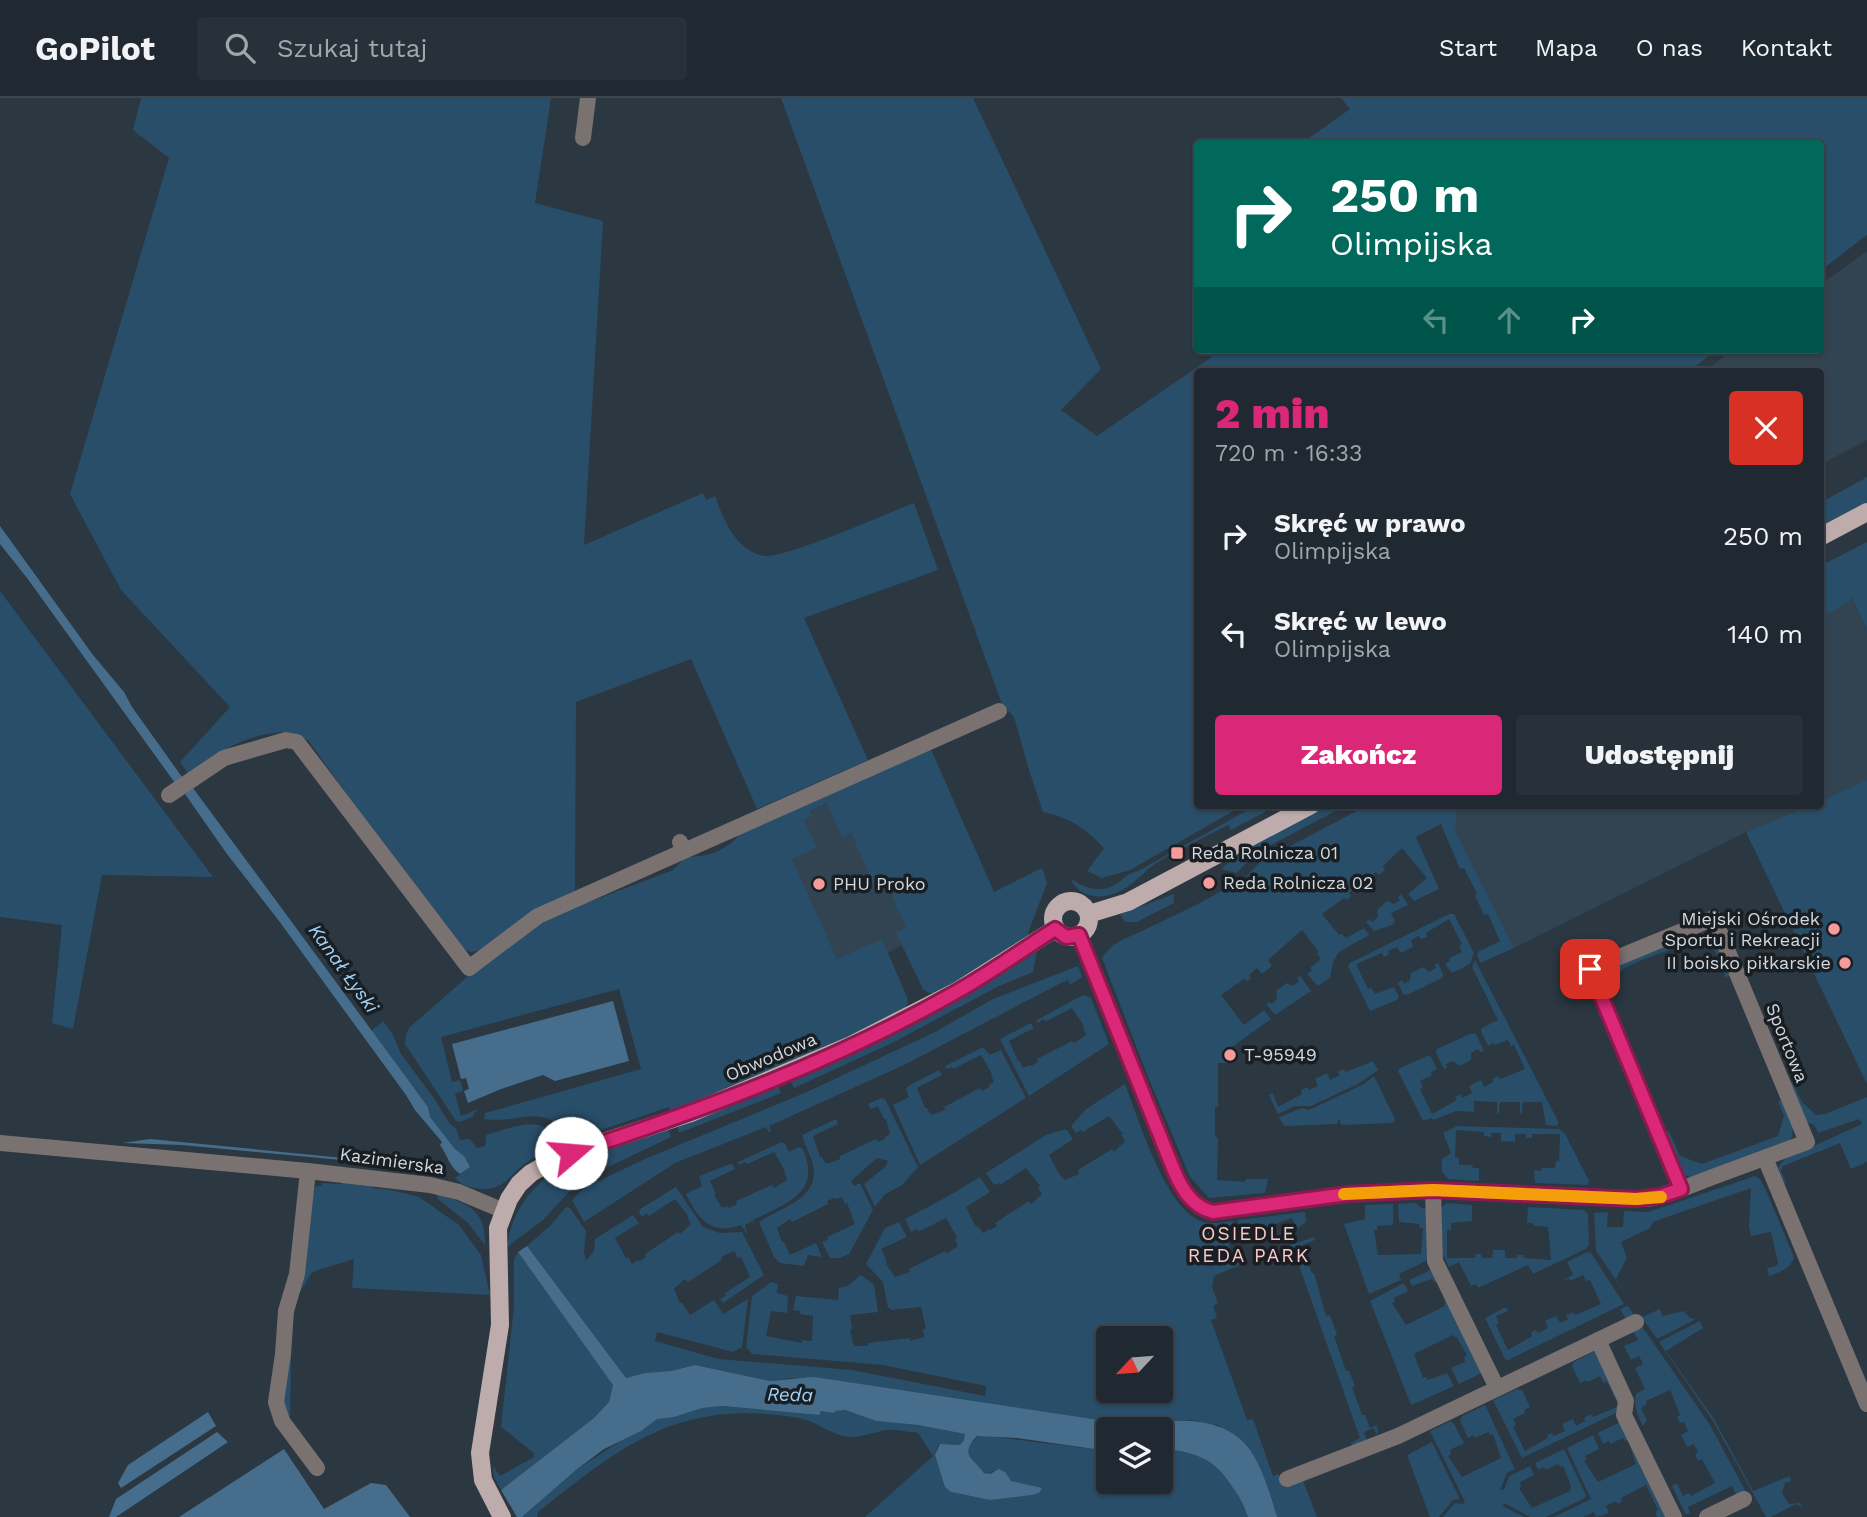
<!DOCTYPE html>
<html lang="pl">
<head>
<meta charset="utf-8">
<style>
  body { margin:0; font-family:"Work Sans",sans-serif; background:#283139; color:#f1f3f6; height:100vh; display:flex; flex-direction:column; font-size:26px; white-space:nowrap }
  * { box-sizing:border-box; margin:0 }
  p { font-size:23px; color:#a2a6ab }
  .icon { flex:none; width:38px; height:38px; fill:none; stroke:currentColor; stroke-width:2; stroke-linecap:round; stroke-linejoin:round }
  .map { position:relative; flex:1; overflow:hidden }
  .drawer { position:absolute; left:1194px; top:270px; width:630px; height:441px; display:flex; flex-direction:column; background:#202931; border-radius:7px; box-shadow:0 2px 5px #0004,0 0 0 2px #3d454d }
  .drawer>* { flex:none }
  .guide { position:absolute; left:1194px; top:42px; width:630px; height:214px; border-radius:7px; box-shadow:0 2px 5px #0004,0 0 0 2px #3d454d; background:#00695c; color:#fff; overflow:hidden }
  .needle { width:46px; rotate:244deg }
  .tools { position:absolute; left:1096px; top:1228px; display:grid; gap:14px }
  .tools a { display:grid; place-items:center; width:77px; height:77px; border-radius:7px; background:#202931; box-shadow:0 2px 5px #0004,0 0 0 2px #3d454d; font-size:35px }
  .pin { position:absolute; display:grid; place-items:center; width:60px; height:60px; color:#fff; margin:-30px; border-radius:14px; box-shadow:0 4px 10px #0006 }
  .me { position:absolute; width:77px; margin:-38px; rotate:72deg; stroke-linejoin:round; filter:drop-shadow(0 0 5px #0008) }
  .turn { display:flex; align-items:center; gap:24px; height:147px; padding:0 21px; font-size:32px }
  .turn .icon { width:91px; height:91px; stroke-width:2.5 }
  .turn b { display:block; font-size:49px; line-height:60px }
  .lanes { display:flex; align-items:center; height:66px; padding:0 21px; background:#0003; justify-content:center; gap:35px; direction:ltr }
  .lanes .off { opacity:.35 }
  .round { display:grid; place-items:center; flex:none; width:74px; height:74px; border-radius:7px; background:#283139 }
  .summary { display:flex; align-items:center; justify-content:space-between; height:119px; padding:0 21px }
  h1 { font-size:42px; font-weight:800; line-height:52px; color:#db2777 }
  .button { display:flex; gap:14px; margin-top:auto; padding:14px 21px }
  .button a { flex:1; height:80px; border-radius:7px; background:#db2777; color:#fff; font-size:28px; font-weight:800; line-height:80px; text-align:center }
  .button a+a { background:#283139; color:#f1f3f6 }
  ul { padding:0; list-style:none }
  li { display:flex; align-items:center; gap:21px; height:98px; padding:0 21px }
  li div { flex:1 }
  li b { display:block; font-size:26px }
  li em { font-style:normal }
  header { display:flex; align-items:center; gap:42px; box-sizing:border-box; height:98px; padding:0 35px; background:#202931; border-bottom:2px solid #3d454d }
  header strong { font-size:33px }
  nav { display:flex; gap:38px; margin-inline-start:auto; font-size:24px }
  .search { width:490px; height:63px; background:#283139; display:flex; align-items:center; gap:18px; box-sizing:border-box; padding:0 24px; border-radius:7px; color:#a2a6ab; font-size:26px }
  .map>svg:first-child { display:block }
  .built { fill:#324451 }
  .green { fill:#294e69; fill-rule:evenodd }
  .water { fill:#466e8c }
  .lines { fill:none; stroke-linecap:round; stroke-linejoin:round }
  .minor { stroke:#7a7171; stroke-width:16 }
  .major { stroke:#bdacab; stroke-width:18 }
  .route-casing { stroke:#8e194d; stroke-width:18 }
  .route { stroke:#db2777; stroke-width:12 }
  .slow { stroke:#f59e0b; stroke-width:12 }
  .poi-dot { fill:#f59b9b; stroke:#191e22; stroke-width:2.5 }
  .labels { text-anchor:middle; stroke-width:7; stroke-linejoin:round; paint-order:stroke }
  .poi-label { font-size:18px; fill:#d1d9df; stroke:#191e22; text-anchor:start }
  .street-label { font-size:18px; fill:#d1d9df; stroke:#191e22 }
  .water-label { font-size:19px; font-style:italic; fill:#9fd2f9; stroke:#191e22 }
  .neighbourhood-label { font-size:19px; letter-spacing:2px; fill:#fec9c8; stroke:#191e22 }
</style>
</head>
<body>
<header>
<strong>GoPilot</strong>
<div class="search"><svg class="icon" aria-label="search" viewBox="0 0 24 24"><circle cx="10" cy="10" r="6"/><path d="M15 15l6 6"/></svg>Szukaj tutaj</div>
<nav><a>Start</a><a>Mapa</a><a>O nas</a><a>Kontakt</a></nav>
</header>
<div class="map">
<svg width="1867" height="1419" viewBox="0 0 1867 1419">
  <rect width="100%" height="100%" fill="#2b3741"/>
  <path class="built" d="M1867,153V342L1820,367V273H1705L1733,252H1820V187Z
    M1837,470L1867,531V682L1820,703V479Z
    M878,682L941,827L833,883L767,733Z
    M1441,707H1811L1746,734L1514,850Z"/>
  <path class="green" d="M141,0H551L535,105L603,123L584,447L703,395L706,402L715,398C724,422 736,454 765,458C786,460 888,415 914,405L938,472L804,520L868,662L757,711L691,561L576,604L575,793L487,851L471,854L456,848L308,642C300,639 290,634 282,634C247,636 214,655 189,677L180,664L230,609L121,492L70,396L169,60L133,32Z
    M781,0H973L1101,271L1061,312L1097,338L1222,252H1717L1689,273H1197V707H1244L1130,772L1102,780L1087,773L1104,750C1085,730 1070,720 1043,714L1029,672L1014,619L1002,606Z
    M1341,0H1867V137L1820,173V46L1302,45L1350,11Z
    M1867,379V405L1820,430V405Z
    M1867,444V531L1852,500L1843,507L1825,517L1820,506V468Z
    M0,493L213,779L102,777L73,931L52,925L62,827L0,819Z
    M930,649L994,794L1042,770L1047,785L1028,835L1029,839L937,896L929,895L923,891L896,835L906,829L884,780L873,785L851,735L842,739L827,705L810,713L812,718L804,722L817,749L792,761L837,861L882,841L907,899L908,905L903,913L762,978L671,1013L669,1009L571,1042C542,1001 524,1027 484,1021L485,1015L641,971L619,891L441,939L452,984L460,982L463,993L455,995L461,1018L479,1011L473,1016L474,1018L460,1024L456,1023L405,946L406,936L410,929L474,873L542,822L673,772L686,759C713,759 729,751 746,729Z
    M1867,682V986L1746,734L1811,707H1820V703Z
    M1257,707H1278L1231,732L1228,727C1204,740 1178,752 1155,766C1146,772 1139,781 1130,787C1110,802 1082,805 1070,780C1081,789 1099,795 1113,788C1124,782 1123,777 1138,773Z
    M1329,707H1347L1254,756L1237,775L1221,771L1242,752Z
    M1368,707H1457L1455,733L1514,850L1480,865L1477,857L1478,854L1500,843L1488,816L1484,817L1475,798L1477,796L1464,770L1460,771L1441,726L1416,739L1439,791L1414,803L1408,796L1427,780L1402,750L1383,768L1385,772L1379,777L1376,774L1369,780L1373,786L1363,794L1358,788L1349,795L1351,798L1347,802L1344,800L1322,816L1339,837L1342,836L1346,840L1364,830L1369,837L1339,854L1333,864L1330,880L1318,888L1307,876L1312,872L1310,870L1321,861L1317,856L1319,854L1302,832L1268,862L1272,868L1262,876L1257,870L1249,877L1251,880L1247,883L1244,881L1221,897L1244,927L1264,912L1271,921L1232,949L1237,955L1235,957L1231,952L1224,956L1229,965H1218V1009H1215V1039H1218L1217,1082L1245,1084L1246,1081H1268L1265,1095L1209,1100L1190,1079L1148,979L1102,860C1115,841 1127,841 1146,831C1175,817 1212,801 1237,782L1242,783L1260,764Z
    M1174,796V805L1137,824H1125L1120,816Z
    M1401,796L1408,807L1391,815L1395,823L1392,827L1374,833L1366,824L1370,821L1372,824L1378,819L1377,812L1387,803L1394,806L1400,802L1398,799Z
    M1449,816H1454L1474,855L1470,866L1452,875L1445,866L1450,863L1449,860L1462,854L1459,848L1462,846L1449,821L1426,835L1427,839L1421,841L1419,838L1411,842L1413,849L1401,855L1397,849L1388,853L1389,856L1384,859L1382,855L1356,866L1368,891L1371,890L1375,896L1394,889L1399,899L1397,902L1370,913L1348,868L1350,865Z
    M1702,834L1715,840L1729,878L1726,880L1715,853L1705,844C1690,844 1634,863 1622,872C1614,878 1608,886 1612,895L1608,897L1602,885L1605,874L1609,871Z
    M1037,852L1033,874L999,888L892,945L794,990L790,982L933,916L962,900Z
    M1475,862L1559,1025L1557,1028L1546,1027L1542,1004H1523L1522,1015H1520V1004H1500L1499,1015H1497V1004L1474,1003V1014L1456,1013L1433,1022L1432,1020L1423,1023L1398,973L1400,970L1430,957L1437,971L1431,974L1432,977L1420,983L1423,990L1420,991L1432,1016L1457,1002L1455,999L1460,996L1462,1000L1472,995L1469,988L1481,982L1484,989L1493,984L1492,981L1498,978L1500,981L1525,971L1514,947L1511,948L1508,942L1495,947L1493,945L1488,948L1481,933L1482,930L1498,922L1472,869Z
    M1438,865L1443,876L1442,880L1407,897L1403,896L1398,885L1402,882L1404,886L1410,882L1411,875L1423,869L1429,874L1436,870L1435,867Z
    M1078,868L1082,879L1070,887L1068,882L1061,885L904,967L769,1028L771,1033L769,1034L766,1029L675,1065L584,1124L572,1102L584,1090L645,1061L809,993L935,934L993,901Z
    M1300,878L1311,893L1275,917L1266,906L1269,904L1272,906L1277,901L1276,893L1287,885L1293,888L1299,883L1297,880Z
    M1083,897L1091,900L1109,946L1029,998L1000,941L1031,925L1034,930L1009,943L1018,963H1020L1023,970L1030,967L1031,968L1038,964L1037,961L1072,943L1074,945L1086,937L1083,929L1084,928L1072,910L1045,924L1044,921L1037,925V922Z
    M383,923L393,937L401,956L436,1003L449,1025L456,1031L460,1042L470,1041L477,1050L485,1048L486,1037C514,1029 548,1012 561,1050C551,1053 540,1057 530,1062C508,1076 505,1096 474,1090C466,1088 460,1086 455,1080L470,1069L464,1058L455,1051L430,1019L428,1009L371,933Z
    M1472,935L1476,936L1484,953L1480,954L1478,951L1471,955V962L1460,968L1453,963L1446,966L1447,970L1444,971L1436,955L1437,951Z
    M983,949L990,957L1001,952L1026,1000L920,1067L893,1007L909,999L906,991L908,988L939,972L942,977L917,990L925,1010H927L931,1017L945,1012L944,1009L980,990L982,993L989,989V987L994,984L991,977L992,976L981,957L953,971L952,969L947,971L945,968Z
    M1373,963L1378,972L1358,986L1311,1008H1295L1278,1016L1269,997L1273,995L1278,1009L1302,996L1301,992L1307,989L1309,992L1318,988L1315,981L1327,975L1330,982L1340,977L1338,974L1344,971L1346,974Z
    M1374,978L1395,1021L1393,1025L1341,1027L1339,1020L1337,1026L1284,1028L1279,1019L1302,1010L1309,1012L1364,986Z
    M1792,983L1802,1004L1816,1017L1825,1016L1867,999V1064L1851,1071L1840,1045L1783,1068L1781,1073L1786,1085L1782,1084L1778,1069L1785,1061L1862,1026L1859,1021L1818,1035L1814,1026L1804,1025L1789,984Z
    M1125,986C1138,1020 1166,1111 1201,1123C1210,1127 1223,1124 1233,1123L1232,1141L1228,1143L1231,1153L1238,1151L1236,1157L1240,1167L1214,1178L1212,1189L1218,1205L1213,1208L1217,1220L1211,1222L1247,1322L1253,1321L1273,1378L1278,1376L1282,1382L1302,1380L1317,1419H1264L1246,1348L1218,1327L1190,1322L1153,1324L1139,1328L862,1288L791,1280L770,1283L695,1267L671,1273L645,1275L626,1280L527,1148L551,1127L566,1109L570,1110L586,1133L584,1154L586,1163L594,1153L595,1141L633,1117L639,1125L615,1140L626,1160L628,1159L632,1166L638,1162L640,1163L646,1159L645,1156L678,1134L680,1136L691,1126L687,1119L688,1118L675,1101L649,1118L647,1115L642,1119L639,1115L640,1111L676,1089L703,1129L720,1135L742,1134L764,1177L723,1205L720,1201L726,1198L725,1195L750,1179L741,1159L738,1160L734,1153L721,1159L722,1162L688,1184L685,1181L674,1191L680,1205H682L690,1217L714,1202L723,1216L748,1201L742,1249L733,1254L657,1234L655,1243L718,1261L852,1272L985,1298L986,1288L883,1267L752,1256L746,1249L752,1198L771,1184L778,1186L777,1195L788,1198L787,1215L771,1213L766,1238L802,1245V1242L812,1243L813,1218L800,1216V1213L793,1212L796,1198L838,1202L839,1190L847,1188L861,1177L874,1187L878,1214L850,1217L852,1231L850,1232L854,1248H868V1245L910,1240V1243L924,1239L923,1231H926L921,1209L891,1212L890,1210H888L883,1184L866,1166L885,1130L899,1124L907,1139L881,1151L887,1164L886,1166L895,1179L910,1174L909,1171L945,1153L946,1156L958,1148L955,1141L957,1139L946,1120L918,1134L917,1131L911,1134L905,1121L945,1100L980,1079L990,1094L966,1109L976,1129L978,1128L983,1135L989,1131L990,1132L997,1128L995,1125L1029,1103L1031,1106L1042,1096L1038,1090L1040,1088L1026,1070L1000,1087L999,1085L994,1087L986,1075L1046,1037L1066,1031L1073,1041L1049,1057L1059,1076L1065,1082L1079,1076L1078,1072L1112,1051L1114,1054L1125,1043L1121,1037L1123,1036L1109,1018L1083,1034L1081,1032L1076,1035L1071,1028L1086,1011ZM1108,1241H1160V1293H1108Z
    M778,988L781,995L679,1035L677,1028Z
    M881,1000L885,1001L918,1069L902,1087L884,1097L875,1109L864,1086L885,1069L888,1063L877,1060L851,1083L854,1088L860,1085L873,1112L849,1156L839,1160H830L822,1144L828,1142L827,1139L855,1126L847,1105L845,1106L842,1099L835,1101L834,1100L827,1103L828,1106L792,1124L790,1121L777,1130L782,1144H784L790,1157L816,1145L822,1159L808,1157L804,1168L780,1165L774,1159L759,1124C781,1108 823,1102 812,1063C809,1054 804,1046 802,1037L836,1021L838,1026L813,1038L820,1059H822L826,1066L840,1061V1058L876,1041L878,1044L885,1041V1039L890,1036L886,1021H884L878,1008L871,1011L868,1006Z
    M1780,1002L1783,1004C1788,1017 1799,1032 1788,1045L1690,1080L1682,1075L1665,1034L1669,1033L1680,1058L1702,1066L1778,1038L1784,1018L1778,1003Z
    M1457,1028L1559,1031L1565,1036L1589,1083L1588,1087L1535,1085L1534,1072L1541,1073L1542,1070H1555L1556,1063H1559L1560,1036H1532V1040H1526V1036H1515V1044L1501,1043V1035H1491V1039L1484,1038V1034L1456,1032L1455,1059L1459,1060V1067H1472L1473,1070H1479V1083L1448,1081L1442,1073V1061L1451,1055L1443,1035Z
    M668,1031L671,1039L579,1083L543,1122L507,1149C519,1065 601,1054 668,1031Z
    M782,1044L785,1046L789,1054L799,1049L803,1051C822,1096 786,1105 753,1122L757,1131L752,1123L745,1127L747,1136L741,1127C711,1138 698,1121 686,1096L702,1088L699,1078L730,1066L733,1067L735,1071L710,1083L716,1096L714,1097L722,1110L728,1108L729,1110L737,1106L736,1103L772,1087L774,1090L787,1082L784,1074L785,1073L774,1054L747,1066L745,1064L739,1067L738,1064Z
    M1755,1078L1760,1081L1765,1090L1794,1159C1791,1171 1779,1174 1769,1178L1767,1170L1776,1168L1778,1165L1771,1134L1751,1138L1749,1129L1751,1090L1653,1124L1650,1130L1621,1144L1627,1160L1616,1181L1642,1219L1660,1211L1662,1218L1684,1213L1690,1220L1696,1221L1657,1241L1596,1153L1594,1115L1608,1114L1607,1129H1623L1624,1113L1648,1114Z
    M343,1083L372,1086L373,1090L391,1092L419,1099L459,1127L481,1157L490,1197L352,1190L354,1161L312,1174L292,1208L290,1324L295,1331L300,1332V1335L294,1334L285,1323L280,1303L290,1208L302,1167L307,1104L316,1088H322V1085L342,1086Z
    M435,1095C467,1106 486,1110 485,1147L467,1124L439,1102Z
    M1416,1105L1421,1110H1426L1428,1162L1399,1176L1401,1182L1369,1196L1344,1126L1365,1121V1107L1393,1106V1127L1377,1128V1132H1374L1378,1157L1421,1156L1423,1130H1420L1419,1126L1399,1124L1398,1106Z
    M1447,1105L1472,1107V1123L1451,1125V1132H1447V1160H1475L1476,1156H1481L1482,1160H1492L1493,1152H1505V1160H1517V1157H1523L1524,1160L1551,1162L1548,1129L1534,1128L1533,1125H1527L1528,1109L1584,1112L1588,1116L1589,1147L1586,1151L1533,1176L1528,1167L1478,1190L1476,1186L1471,1188L1459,1164L1449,1169L1443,1157L1441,1110Z
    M1305,1114L1306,1124L1296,1131L1292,1120L1237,1140L1238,1122Z
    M1314,1139L1315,1142L1302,1147L1303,1151L1298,1153L1302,1163L1307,1162L1312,1175H1314L1326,1218L1330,1217L1337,1237L1334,1238L1346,1273H1349L1355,1288L1352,1289L1362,1317H1365L1370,1330L1377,1327L1378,1334L1377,1337L1373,1330L1364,1334L1368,1345L1353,1349L1351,1345L1360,1340L1294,1153L1283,1155L1285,1149Z
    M518,1154L613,1286L609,1304L594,1320L501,1392L494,1379L493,1368L500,1378L534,1359V1355L501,1329L514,1208V1161Z
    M1587,1154L1591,1155L1624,1206L1506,1263L1485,1220L1506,1209L1508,1213L1496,1218L1499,1225L1496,1227L1508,1252L1532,1238L1531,1234L1536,1232L1538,1235L1548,1230L1545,1223L1556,1218L1560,1225L1568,1221L1566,1217L1574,1214L1575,1217L1601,1206L1590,1182L1586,1183L1583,1177L1570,1183L1569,1181L1563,1182L1573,1177L1567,1164Z
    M1433,1171L1482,1275L1459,1286L1451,1270L1465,1264L1464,1259L1467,1257L1457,1240L1453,1237L1414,1256L1423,1280L1426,1279L1428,1282L1447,1275L1454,1288L1411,1307L1370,1203L1404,1185L1408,1193L1394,1200L1395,1204L1392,1205L1406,1227L1445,1208V1203L1437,1183L1434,1184L1432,1181L1412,1188L1409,1182Z
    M1628,1208L1710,1327L1746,1394L1737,1398L1732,1388L1688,1409L1690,1415L1686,1417L1672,1388L1677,1385L1683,1398L1689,1395L1691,1398L1715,1385L1702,1361L1698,1363L1695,1356L1698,1354L1694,1346L1687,1349L1681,1337L1688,1333L1684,1324L1680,1325L1677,1319L1680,1317L1670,1292L1646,1303L1647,1306L1641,1310L1647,1322L1643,1328C1638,1318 1633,1307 1636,1296L1645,1291L1635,1270L1643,1266L1639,1258L1631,1262L1624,1248L1638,1242L1620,1211Z
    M1700,1223L1703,1230L1666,1253L1714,1321L1753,1393L1790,1378L1791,1383L1785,1385L1782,1395L1789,1406L1800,1405L1803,1410L1796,1406L1771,1419H1766L1713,1323L1659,1244Z
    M1595,1253L1619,1299L1620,1313L1522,1360L1493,1302L1517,1291L1522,1292L1530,1309L1524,1312L1525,1315L1513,1321L1516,1327L1513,1329L1525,1353L1548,1340L1547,1337L1552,1335L1554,1338L1565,1333L1562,1326L1573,1321L1576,1328L1585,1323L1584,1320L1591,1316L1593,1319L1619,1308L1607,1284L1603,1285L1600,1278L1588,1284L1586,1282L1580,1285L1572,1268L1574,1264Z
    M1485,1307L1515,1371L1507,1375L1500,1392H1504L1509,1378L1530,1368L1534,1377L1520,1384L1521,1388L1519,1390L1532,1410L1570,1393L1571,1388L1563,1368L1560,1369L1558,1366L1546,1372L1544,1369L1538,1372L1535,1365L1564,1351L1586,1397L1585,1400L1546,1419H1530L1504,1405L1503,1408L1524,1419H1443L1455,1405L1463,1406L1465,1404L1430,1333L1451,1323L1454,1326L1464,1345L1450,1352L1451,1356L1448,1358L1462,1379L1501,1360L1493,1336L1490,1337L1488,1334L1475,1340L1474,1337L1468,1340L1460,1323L1462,1318Z
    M723,1308L818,1317L821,1313L834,1315L836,1313L844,1312L876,1323L918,1327L965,1336L964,1342L960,1347L939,1346L935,1357L951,1394L990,1402L1032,1397L1007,1380L992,1373L990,1376C979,1375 968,1360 968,1349L979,1337L1108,1353V1384H1160V1350C1195,1355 1213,1358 1233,1390C1240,1399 1244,1408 1248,1419H865L933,1358L918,1335C907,1334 896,1331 886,1332C875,1334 860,1340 849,1339C832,1338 816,1323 799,1320C681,1300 625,1345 538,1414L537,1419H522L576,1372L619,1344L639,1315Z
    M1620,1324L1670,1419H1657L1655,1414L1658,1412L1646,1387L1621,1400L1622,1404L1618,1406L1616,1403L1606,1408L1609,1415L1596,1419L1594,1414L1583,1419H1554L1591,1401L1567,1350L1593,1337L1599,1351L1585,1358L1587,1362L1584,1363L1598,1384L1636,1366L1628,1342L1625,1343L1623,1340L1610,1346L1609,1343L1603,1346L1598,1335Z
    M1432,1344L1460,1401L1453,1402L1439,1419H1430L1407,1357Z"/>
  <path class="water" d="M0,428L93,557L124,594L132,609L182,679L175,685L27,480L0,446Z
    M193,690L428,1009L430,1019L455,1051L464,1058L470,1069L460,1076C449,1068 448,1058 440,1047L442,1044L415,1012L406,997L279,823L227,756L185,696Z
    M613,903L629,963L555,983L543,977L501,991L468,1005L464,993L469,991L466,980L461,981L452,946Z
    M150,1041L426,1068V1070L182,1047L122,1045Z
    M527,1148L626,1280L645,1275L671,1273L695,1267L770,1283L814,1279L1139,1328C1174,1320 1221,1317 1247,1348C1262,1367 1270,1396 1277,1419H1248C1244,1408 1240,1399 1233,1390C1213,1358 1195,1355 1160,1350V1332H1108V1353L1017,1340L977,1338C959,1357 973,1360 984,1375L990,1376L999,1371L1005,1374L1011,1383L1042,1390L1039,1395L1032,1397L990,1402L951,1394L945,1389L935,1357L940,1346L960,1347L964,1342L965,1336L918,1327L876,1323L845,1312L836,1313L834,1315L821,1313L819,1317L723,1308L702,1310L674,1319L657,1321L641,1333L604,1351L576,1372L522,1419H517L501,1392L594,1320L609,1304L613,1287L518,1154Z
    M208,1314L216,1328L121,1390L118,1385L128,1367Z
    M217,1334L228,1344L116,1419H109L116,1401Z
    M284,1351L324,1411L371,1385L386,1387L410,1419H179Z"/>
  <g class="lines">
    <path class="minor" d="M583,40L588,0
      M169,697L224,660L286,642L297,644L469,870L538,818L684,753
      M680,744L684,753L999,613
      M1079,837L1180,1086C1189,1100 1197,1110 1213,1114L1347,1096L1433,1092L1648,1101C1669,1097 1689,1088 1710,1080C1742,1068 1775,1056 1807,1044L1714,820L1590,871L1681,1091
      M0,1045L308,1073L430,1087L459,1094L504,1113
      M1765,1060L1867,1306
      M308,1073L297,1176L286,1213L283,1256L276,1304L282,1323L317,1370
      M1433,1092L1435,1163L1497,1290
      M1598,1242L1626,1303L1624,1317L1674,1419
      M1287,1381L1398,1338L1636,1224
      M1707,1419L1744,1401"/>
    <path class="major" d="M1820,439L1867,414
      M1053 821a18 18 0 1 1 36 0a18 18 0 1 1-36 0Z
      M1089,816L1128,804L1311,707
      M502,1419L483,1382L480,1355L500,1227L498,1130L509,1101L519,1086L531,1075L561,1058L691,1015L851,947L957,893L1055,831"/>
  </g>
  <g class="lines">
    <g class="route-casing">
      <path id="route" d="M571,1055C703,1012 835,963 956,894C990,875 1022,852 1055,831L1066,839L1079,837L1175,1075C1183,1093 1193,1109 1213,1114L1347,1096L1433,1092L1636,1101L1661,1098L1681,1091L1590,871"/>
    </g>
    <use href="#route" class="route"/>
    <path class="slow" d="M1344,1096L1433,1092L1636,1101L1661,1099"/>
  </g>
  <g class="poi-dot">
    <rect x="1170" y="748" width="14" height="14" rx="3.5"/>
    <circle cx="1209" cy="785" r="7"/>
    <circle cx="819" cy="786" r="7"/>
    <circle cx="1834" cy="831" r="7"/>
    <circle cx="1845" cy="865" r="7"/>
    <circle cx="1230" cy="957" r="7"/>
  </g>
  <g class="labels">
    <g class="poi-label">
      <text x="1191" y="761">Reda Rolnicza 01</text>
      <text x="1223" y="791">Reda Rolnicza 02</text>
      <text x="833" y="792">PHU Proko</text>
      <text x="1820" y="827" text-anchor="end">Miejski Ośrodek<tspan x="1820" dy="21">Sportu i Rekreacji</tspan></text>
      <text x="1831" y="871" text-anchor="end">II boisko piłkarskie</text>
      <text x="1244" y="963">T-95949</text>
    </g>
    <g class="street-label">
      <text transform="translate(1787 945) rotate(68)" y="6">Sportowa</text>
      <text transform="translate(771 959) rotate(-23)" y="6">Obwodowa</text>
      <text transform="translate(392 1063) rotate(8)" y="6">Kazimierska</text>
    </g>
    <g class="water-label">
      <text transform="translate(344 870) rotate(54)" y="7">Kanał Łyski</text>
      <text transform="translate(790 1296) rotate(1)" y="7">Reda</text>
    </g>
    <g class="neighbourhood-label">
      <text x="1249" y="1142">OSIEDLE<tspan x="1249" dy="22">REDA PARK</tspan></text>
    </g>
  </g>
</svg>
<div class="tools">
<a><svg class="needle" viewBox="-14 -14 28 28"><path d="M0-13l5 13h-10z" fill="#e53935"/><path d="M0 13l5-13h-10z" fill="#a2a6ab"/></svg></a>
<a><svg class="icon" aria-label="layers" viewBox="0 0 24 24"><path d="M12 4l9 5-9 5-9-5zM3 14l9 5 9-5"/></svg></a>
</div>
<div class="pin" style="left:1590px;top:871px;background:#d93025"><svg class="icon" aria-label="arrive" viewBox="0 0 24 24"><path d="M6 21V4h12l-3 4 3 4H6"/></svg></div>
<svg class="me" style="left:571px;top:1055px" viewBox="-20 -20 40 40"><circle r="19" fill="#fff"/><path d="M0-13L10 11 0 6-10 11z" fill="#db2777"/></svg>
<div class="guide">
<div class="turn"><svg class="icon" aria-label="right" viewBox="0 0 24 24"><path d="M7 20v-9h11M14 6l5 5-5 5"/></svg><div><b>250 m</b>Olimpijska</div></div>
<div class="lanes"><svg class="icon off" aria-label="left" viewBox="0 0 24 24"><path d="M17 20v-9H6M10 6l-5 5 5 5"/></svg><svg class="icon off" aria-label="ahead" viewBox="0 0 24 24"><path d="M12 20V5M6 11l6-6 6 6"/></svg><svg class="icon" aria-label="right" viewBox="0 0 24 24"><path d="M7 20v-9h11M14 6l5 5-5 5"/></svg></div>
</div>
<section class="drawer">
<div class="summary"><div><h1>2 min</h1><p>720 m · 16:33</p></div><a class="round" style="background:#d93025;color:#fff"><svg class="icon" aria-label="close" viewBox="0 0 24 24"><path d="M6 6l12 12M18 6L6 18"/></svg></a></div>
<ul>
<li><svg class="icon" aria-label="right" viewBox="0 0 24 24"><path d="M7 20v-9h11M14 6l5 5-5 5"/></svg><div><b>Skręć w prawo</b><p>Olimpijska</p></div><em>250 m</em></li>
<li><svg class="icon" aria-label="left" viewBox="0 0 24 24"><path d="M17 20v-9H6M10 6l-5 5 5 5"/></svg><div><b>Skręć w lewo</b><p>Olimpijska</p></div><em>140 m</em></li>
</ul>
<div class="button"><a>Zakończ</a><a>Udostępnij</a></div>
</section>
</div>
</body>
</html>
